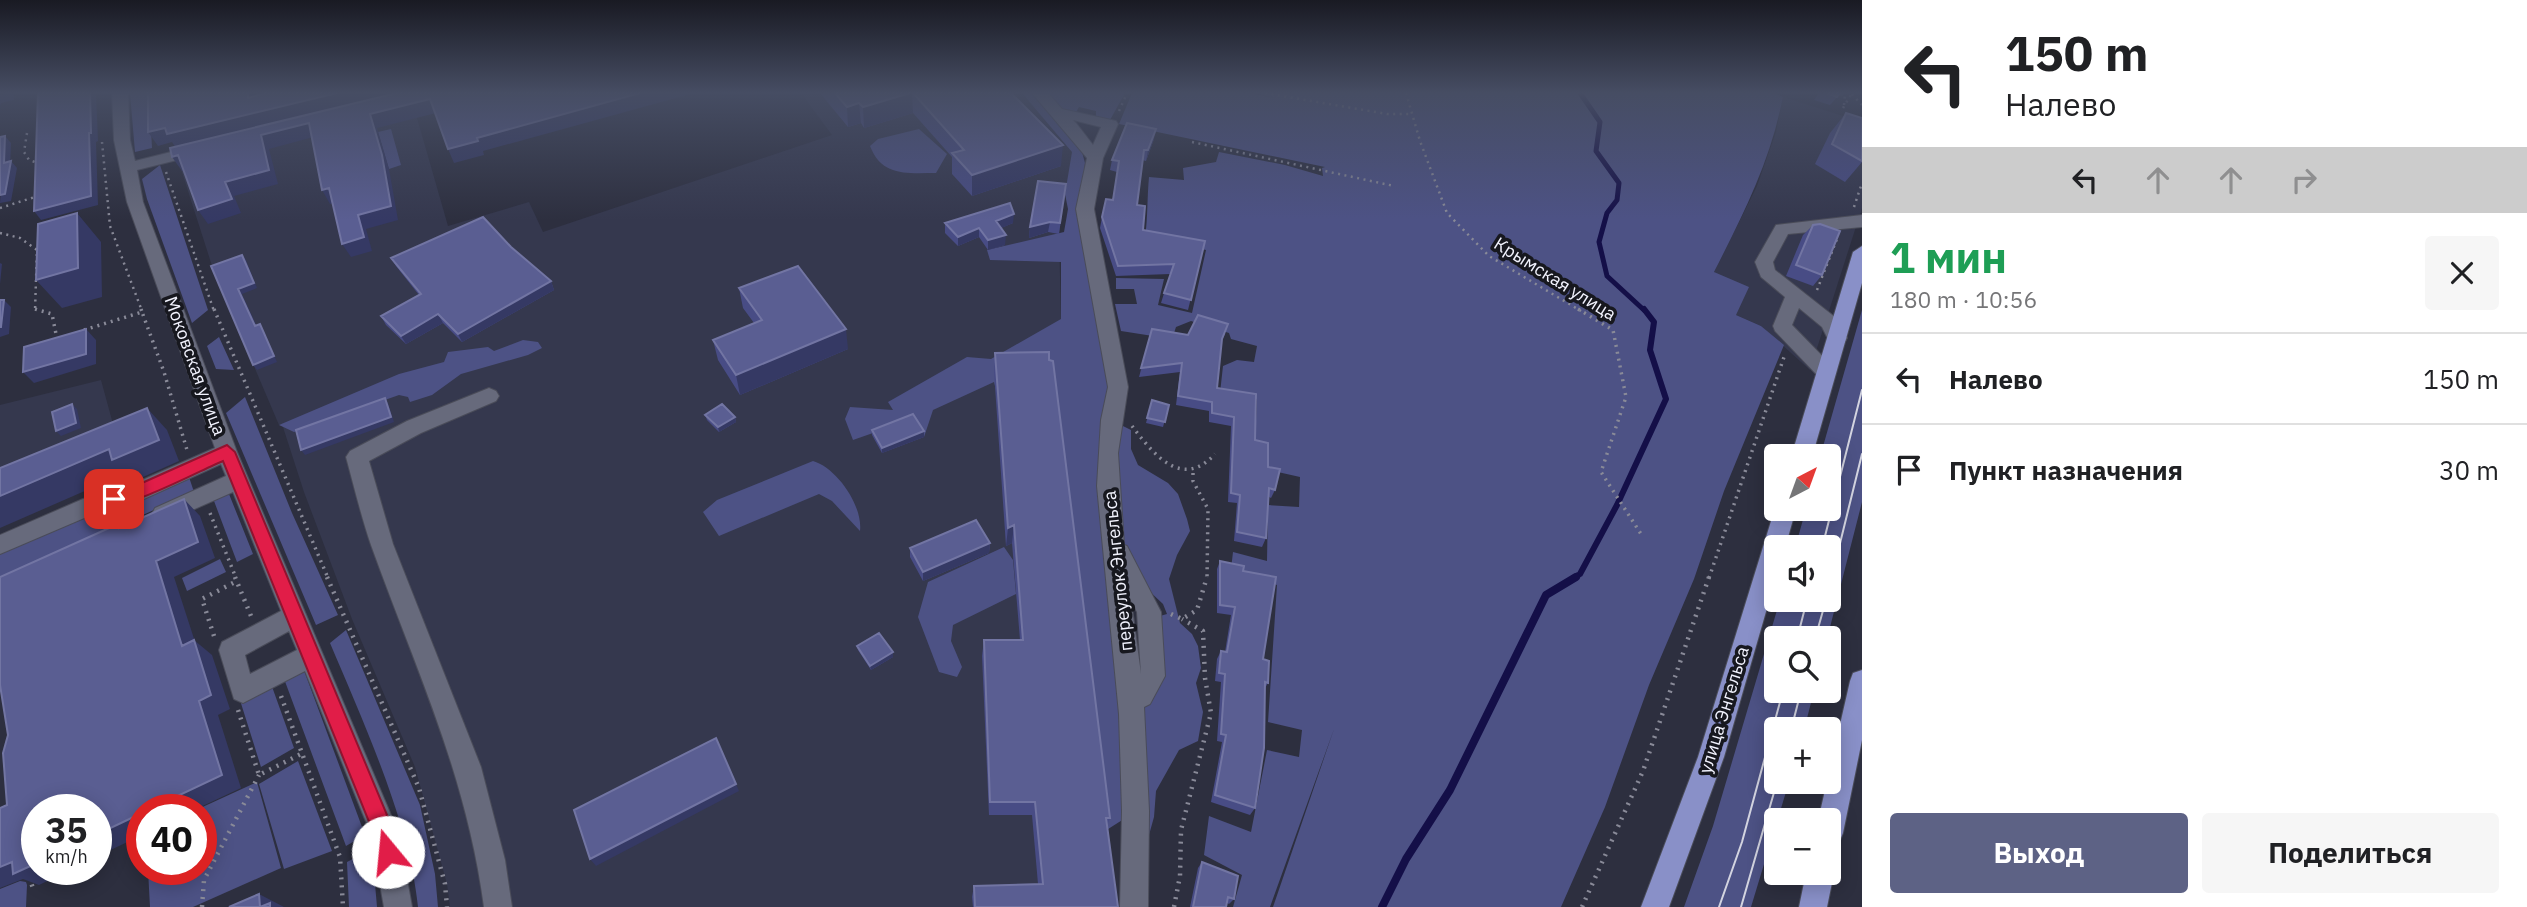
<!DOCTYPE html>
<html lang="ru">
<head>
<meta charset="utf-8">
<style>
  body { margin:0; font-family:"IBM Plex Sans",sans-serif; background:#f6f6f6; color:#202124; height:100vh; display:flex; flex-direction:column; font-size:26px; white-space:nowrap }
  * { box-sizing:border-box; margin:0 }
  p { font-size:23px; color:#757577 }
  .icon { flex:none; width:38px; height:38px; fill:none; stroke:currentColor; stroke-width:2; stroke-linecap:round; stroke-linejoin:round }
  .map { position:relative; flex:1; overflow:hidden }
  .panel { display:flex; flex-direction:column; background:#fff; width:665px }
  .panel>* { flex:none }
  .hud { background:#fff; color:#202124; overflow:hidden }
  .needle { width:46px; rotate:41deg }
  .controls { position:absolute; left:1764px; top:444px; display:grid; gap:14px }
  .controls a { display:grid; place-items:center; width:77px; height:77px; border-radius:7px; background:#fff; box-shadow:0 4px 18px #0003; font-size:35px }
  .speed { position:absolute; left:21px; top:794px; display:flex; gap:14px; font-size:35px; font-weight:700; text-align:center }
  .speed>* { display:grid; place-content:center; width:91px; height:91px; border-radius:50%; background:#fff; box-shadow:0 4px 18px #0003; line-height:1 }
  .speed small { font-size:18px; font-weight:400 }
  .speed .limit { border:10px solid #d22; background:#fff; color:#111 }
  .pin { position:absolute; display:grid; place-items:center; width:60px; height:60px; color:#fff; margin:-30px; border-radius:14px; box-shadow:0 4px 10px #0006 }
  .me { position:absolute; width:77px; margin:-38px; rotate:343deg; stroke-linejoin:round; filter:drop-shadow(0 0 5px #0008) }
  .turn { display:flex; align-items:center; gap:24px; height:147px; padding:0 28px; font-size:32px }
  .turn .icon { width:91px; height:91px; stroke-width:2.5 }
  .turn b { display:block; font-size:49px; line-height:60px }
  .lanes { display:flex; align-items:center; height:66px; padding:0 28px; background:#0003; justify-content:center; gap:35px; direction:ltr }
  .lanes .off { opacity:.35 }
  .round { display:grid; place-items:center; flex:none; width:74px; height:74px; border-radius:7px; background:#f6f6f6 }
  .overview { display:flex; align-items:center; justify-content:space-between; height:119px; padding:0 28px }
  h1 { font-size:42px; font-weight:700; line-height:52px; color:#1e9e55 }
  .button { display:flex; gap:14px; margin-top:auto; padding:14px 28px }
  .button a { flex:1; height:80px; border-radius:7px; background:#5d6285; color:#fff; font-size:28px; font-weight:700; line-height:80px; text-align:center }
  .button a+a { background:#f6f6f6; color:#202124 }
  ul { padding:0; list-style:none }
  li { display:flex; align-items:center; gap:21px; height:91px; padding:0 28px; border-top:2px solid #e0e0e0 }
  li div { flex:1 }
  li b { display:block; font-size:26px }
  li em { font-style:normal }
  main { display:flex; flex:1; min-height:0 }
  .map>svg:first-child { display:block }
  .built { fill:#35384e }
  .green { fill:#4d5285 }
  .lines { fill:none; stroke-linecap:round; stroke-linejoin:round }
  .stream-far2 { stroke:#140f48; stroke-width:5 }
  .stream-far1 { stroke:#140f48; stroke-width:6 }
  .stream { stroke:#140f48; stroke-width:8 }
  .minor-casing { stroke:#4a4c59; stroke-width:2 }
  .major-casing { stroke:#4a4c59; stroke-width:2 }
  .path-far2 { stroke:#898a98; stroke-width:2.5; stroke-dasharray:2 4.5; stroke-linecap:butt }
  .path-far1 { stroke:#898a98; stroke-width:3.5; stroke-dasharray:2 5; stroke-linecap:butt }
  .path { stroke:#898a98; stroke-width:4.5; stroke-dasharray:2 6; stroke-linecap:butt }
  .minor { fill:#676a7c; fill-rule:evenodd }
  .major { fill:#8990c8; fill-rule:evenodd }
  .tram { stroke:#d3d4e0; stroke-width:2 }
  .wall { fill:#484c85 }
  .shaded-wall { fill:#353964 }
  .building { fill:#5a5e92; stroke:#7275a3; stroke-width:2 }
  .route { fill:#e11d48; stroke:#92132f; stroke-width:2 }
  .labels { text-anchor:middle; stroke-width:7; stroke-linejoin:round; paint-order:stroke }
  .street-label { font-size:18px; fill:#f2f3fe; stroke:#17181f }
</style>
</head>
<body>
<main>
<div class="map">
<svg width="1862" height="907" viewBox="0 0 1862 907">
  <rect width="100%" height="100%" fill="#2d2f3f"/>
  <path class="built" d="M801,93H1023L1073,152L1059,234L1061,319L1114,907H450L447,884L415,767L352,619L304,492L282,424L279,425L214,272L180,166L413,104L448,226L529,202L543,232L832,135Z
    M1783,97L1862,122V208L1810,370L1761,326L1736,315L1714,272L1757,186L1776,132Z
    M101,380L116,435L0,484V405Z"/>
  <path class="green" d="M130,93H149L152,148L135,152Z
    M1022,93H1031L1082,152L1085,163L1081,202L1111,389L1106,396L1102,420L1119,638L1127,817L1105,831L994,382L933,410L924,437L913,419L853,440L845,419L850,407L893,410L888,402L967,357L991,359L1061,319V262L990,260L987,250L1064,232L1068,209L1065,194L1072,152Z
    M1045,93H1125L1110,120L1096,116V111L1079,107L1075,114L1064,111Z
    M1132,93H1249L1274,98L1255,93H1773L1783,97C1770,162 1744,213 1714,272L1749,287L1736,315L1761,326L1784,345L1724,491L1694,579L1649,685L1605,807L1561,907H1273L1334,729L1270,907H1233L1242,875L1204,855L1209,816L1251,832L1267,750L1299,757L1302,730L1268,722L1277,585L1231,569L1233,552L1267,561L1268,505L1299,507L1300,477L1269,470L1268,448L1255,443L1257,399L1220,393L1223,366L1237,360L1254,362L1257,346L1231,339L1229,333L1191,321L1176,327L1172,339L1121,331L1115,304H1137L1134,289H1116V278L1164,279L1158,305L1192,313L1206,250L1145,238C1148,217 1147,198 1149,177L1184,180L1183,168L1216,162L1219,152L1285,165L1323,176L1322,168L1325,167L1119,124Z
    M391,129L401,165L389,169L378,132Z
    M919,129L947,154L936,173C907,173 882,177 870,146L878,139Z
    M160,165L208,310L192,323L147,199L142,179Z
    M1862,310V502L1827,639H1776V691H1814L1804,730H1776V782H1789L1751,907H1684L1713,826L1780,600H1829V548H1795L1806,509H1829V457H1820Z
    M219,337L234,370L216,369L207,346Z
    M523,340L538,342L542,348L528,355L461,374L432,395L410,402L408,397L399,395L294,432L279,425L399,374L444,362L448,352L488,347L494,351Z
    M245,397L292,513L338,615L316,625L226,413Z
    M1119,424L1131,430V449L1138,465L1168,483L1178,494L1187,519L1190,531L1177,555L1169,579L1180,623L1192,634L1198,646L1201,668L1196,683L1203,712L1198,741L1179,750L1156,791L1154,817L1144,853L1138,718L1160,616L1167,614L1163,604L1146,588L1122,547L1112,493Z
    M813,461C837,468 863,506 860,531L832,501L819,494L719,536L703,512L717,500Z
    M188,474L194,492L0,579V550Z
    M229,494L253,554L237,562L214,501L221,495Z
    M1004,547L1013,560L1016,594L953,625L951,641L962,667L957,677L939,672L918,617L928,582Z
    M220,559L226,572L187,591L182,578Z
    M346,630L420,805L435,874L438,907H418C410,824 363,721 330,643Z
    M302,665L365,835L346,846L283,676Z
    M270,681L294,748L261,767L239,697Z
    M298,761L332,851L284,869L259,784Z
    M257,782L281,868L193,907H150L148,870H201V810H196Z
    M372,849L377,907H349L347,862Z
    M20,881L26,882L27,885L26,907H0V889Z"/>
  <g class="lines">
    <path class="stream-far2" d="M1580,93L1600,122L1596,151L1619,183L1617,200L1607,213L1599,242L1607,276L1645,311"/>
    <path class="stream-far1" d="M1573,578L1580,574L1617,505L1666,399L1650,350L1654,322L1644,309"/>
    <path class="stream" d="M1382,907L1406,859L1450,790L1546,595L1576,577"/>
    <g class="minor-casing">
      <path id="minor" d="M112,93H128L130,140L135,161L199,145L207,150L205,153L137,170L143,202L237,452L399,834L412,907H384L371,834L305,671L243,703L234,699L219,650L222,642L281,611L233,492L163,523L155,520L152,514L155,508L226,476L221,464L144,499L96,513L0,554V535L83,499L131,485L215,448L127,202L114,140ZM289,631L297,650L250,674L245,655Z
        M1032,93H1048L1062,109L1116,121L1118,124L1103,158L1094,209L1128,387L1118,453L1124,545L1127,546L1161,612L1165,676L1150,704L1144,707L1149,811L1148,907H1120L1122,811L1119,714L1097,486L1101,420L1108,387L1076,209L1087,158ZM1073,120L1101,127L1093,145L1076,123ZM1131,601L1137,612L1141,674Z
        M1862,215V227L1788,234L1773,262L1775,270L1836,318L1847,338L1844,343H1830L1822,327L1799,308L1792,325L1833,367L1836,372L1833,377L1826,379L1819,377L1775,331L1773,326L1785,297L1761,277L1755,262L1776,225Z
        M489,388L496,391L499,396L496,401L421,433L369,461L393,544L481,767L505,860L512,907H484C466,773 416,670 371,545C361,516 354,486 346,457L350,451L407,421Z"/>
    </g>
    <g class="major-casing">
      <path id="major" d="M1862,246V283L1812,457H1791L1853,252Z
        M1776,505V509H1796L1785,548H1776V577L1724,757L1669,907H1641L1698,757Z
        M1862,670V740L1843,833L1839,843L1829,847V821H1818L1850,681L1853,673Z
        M1829,863L1834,873L1827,907H1799L1806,873H1829Z"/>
    </g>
    <path class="path-far2" d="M1265,93L1387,114H1409
      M1406,93L1420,141L1447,213L1489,256L1581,311
      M1852,94L1862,105
      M1844,105L1845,93
      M1843,108L1852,93
      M1119,111L1127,93
      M27,133L24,152L29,160L38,163
      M102,142L110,226L142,311
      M1192,142L1394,186
      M166,172L214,311
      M1854,207L1862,183
      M0,208L38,196
      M0,233L20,238L37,250L35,311
      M1817,290L1837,239"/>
    <path class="path-far1" d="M35,309L52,314L57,339
      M141,309L142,312
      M214,309L328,578
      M1578,309L1613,330L1626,397L1601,472L1641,534
      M84,330L142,312L164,372L187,450
      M1132,426C1154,455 1182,490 1215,454
      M1193,473V481L1208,509L1207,578
      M210,513L236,578
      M1709,578L1784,357"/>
    <path class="path" d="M235,577L251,616
      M327,577L419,788L445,884L447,907
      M1171,614L1182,619L1197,610L1207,577
      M214,636L202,599L237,581
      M281,696L340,857L343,907
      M238,710L259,775L303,753
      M29,877L34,891
      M202,907L204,880L259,775
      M1174,907L1180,876L1181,830L1211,713L1205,678L1203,631L1182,619
      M1582,907L1643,771L1709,577"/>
    <use href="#minor" class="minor"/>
    <use href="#major" class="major"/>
    <path class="tram" d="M1822,548L1862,390
      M1829,588L1862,454
      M1797,639L1807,600
      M1815,639L1826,600
      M1791,730L1801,691
      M1719,907L1742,842L1783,691
      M1741,907L1777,782"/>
  </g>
  <path class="wall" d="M820,93H1011L1061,166L972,196L952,174V157L913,113L864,128L861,123L848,127Z
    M1819,93H1844L1842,96L1839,95L1830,105L1814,100Z
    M1846,113L1862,118V162L1845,182L1815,164L1830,133Z
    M1154,139L1146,161L1142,160L1137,205L1143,230L1205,241L1188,310L1161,303L1170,274L1116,276L1100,228L1102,217L1113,200L1117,172L1110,170L1112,160Z
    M1066,184L1059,234L1048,232L1029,238L1030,227Z
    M945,223H1013L1001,228L1005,245L988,250L979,237L958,246L945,233Z
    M1813,225L1822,275L1813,286L1786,276L1803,235Z
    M511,247L551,281L554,290L462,342L443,323L406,344L386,325L381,316L419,295L396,266L391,258Z
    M739,288L848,349L740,395L718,360L713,340L754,323L743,308Z
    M1152,329L1188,335L1225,334L1221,342L1217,388L1255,440L1268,467L1275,490L1271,498L1269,497L1266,538L1262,547L1234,541L1237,503L1228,502L1231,426L1209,422V411L1176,405L1180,372L1139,377Z
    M995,353L1049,360L1110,818L1107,826L1118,907H973L972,897L974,886L1038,884L1032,815H989L982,656L984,640H1020L1012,543L1006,546L994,372Z
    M1152,400L1169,405L1163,427L1146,423Z
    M705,415L735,417L736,422L719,432L707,420Z
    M872,430L924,431V437L882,453L872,435Z
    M990,543L989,553L923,581L910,557V548Z
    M1220,561L1243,571L1268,683L1265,688L1255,808L1250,815L1211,802L1222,742L1217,741L1221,682L1215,681L1217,659L1221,651L1225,652L1231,615L1217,613V569Z
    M857,646L893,652V657L871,670L858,650Z
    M1202,862L1234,899L1229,904L1227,903L1226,907H1190L1198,868Z"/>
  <path class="shaded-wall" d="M8,93H14V100L1,103L0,106V95Z
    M90,93H96L98,141L96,142L98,205L41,220L34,211L89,133Z
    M248,93H255L257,111L248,98Z
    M337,93H400L176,148L172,142L158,146L148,132Z
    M640,93H694L483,151L484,155L454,163L448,149L477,138Z
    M910,93H912L913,113L864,128L863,107Z
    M430,99L436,113L377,128L389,169L398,220L366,229L372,251L351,257L342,244L358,215L370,114Z
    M859,103L861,123L848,127L847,107Z
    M309,123L317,136L269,149L278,184L234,196L241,213L208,224L198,210L225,182L261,135Z
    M1156,129L1154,139L1146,161L1148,150Z
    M5,136L11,143L10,169L11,161L17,168L11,201L0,203Z
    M1063,145L1061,166L972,196V175Z
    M178,155L188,169L182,171L172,157Z
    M329,188L337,202L330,204L322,190Z
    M77,213L101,242L102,297L62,308L36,280Z
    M1014,214L1013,223L995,231L996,221Z
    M1050,222L1048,232L1029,238L1030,227Z
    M979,228V237L958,246V237Z
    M1006,235L1005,245L988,250V240Z
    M242,255L246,260L257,288L242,294L259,331L255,326L238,289Z
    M0,263L2,264L0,284Z
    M551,281L554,290L462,342L458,334Z
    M4,300L11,307L9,334L0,337V327Z
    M438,314L443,323L406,344L401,336Z
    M260,324L263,330L277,362L257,370L253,365Z
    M86,329L96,340V364L34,383L23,372Z
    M846,329L848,349L740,395L736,375Z
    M385,398L388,403L394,422L305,455L301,450Z
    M72,404L77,409L81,428L61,436L56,431Z
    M147,408L167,430L179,461L134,481L126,473L0,528V496Z
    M735,417L736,422L719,432L718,427Z
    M924,431V437L882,453V448Z
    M184,499L200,516L215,558L174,577L198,651L194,640L212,655L230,709L218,715L241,788L194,810H148L182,646L156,561Z
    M1014,525L1012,543L1006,546L1008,528Z
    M990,543L989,553L923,581V572Z
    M893,652V657L871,670L870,666Z
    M736,784L739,791L596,866L590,859Z
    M142,813V835L96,857V835Z
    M12,862L37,863V870H70L39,885L23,879L0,888V867Z
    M259,894L284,907H260Z"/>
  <path class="building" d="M38,93H90L91,133H89L91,196L34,211Z
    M148,93H248V98L266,93H337L167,134L165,128L148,132Z
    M397,93H640L477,138L478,141L448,149L430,99L370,114L382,155L391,206L358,215L364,237L342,244L329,188L322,190L309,123L261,135L269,170L225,182L232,199L198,210L178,155L172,157L170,148Z
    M835,93H910L863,107L859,103L847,107Z
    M913,93H1011L1063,145L972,175L952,153L964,150Z
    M1827,93H1840L1837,97Z
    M1846,113L1862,118V161L1832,144Z
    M1127,123L1156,129L1148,150H1144L1137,205L1145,206L1143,230L1205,241L1191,300L1164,293L1174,264L1118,266L1102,217L1106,199L1113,200L1119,161L1112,160Z
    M5,136L4,163L11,161L5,194L0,195V137Z
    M1038,181L1066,184L1060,223L1050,222L1030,227Z
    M1010,203L1014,214L996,221L1006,235L988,240L979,228L958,237L945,223Z
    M77,213L78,268L36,280L38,224Z
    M483,217L511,247L551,281L458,334L438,314L401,336L381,316L421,294L391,258Z
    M1820,224L1840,231L1822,275L1796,265L1813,225Z
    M242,255L254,283L238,289L255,326L260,324L274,356L253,365L211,266Z
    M798,266L846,329L736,375L713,340L762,320L739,288Z
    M0,300H4L1,327H0Z
    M1198,315L1228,324L1222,339L1217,388L1256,394L1255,440L1268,443V467L1280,469L1275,490L1269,488L1266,538L1237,532L1240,495L1231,493L1234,417L1212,413V402L1178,396L1182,363L1141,368L1152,329L1188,335Z
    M86,329V354L23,372L24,347Z
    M1049,352V360L1053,361L1110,818H1106L1118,907H975L974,886L1043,884L1035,802H990L984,640H1023L1014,525L1008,528L995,353Z
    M385,398L391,417L301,450L296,430Z
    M1152,400L1169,405L1165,422L1147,418Z
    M72,404L76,423L56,431L52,412Z
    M722,404L735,417L718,427L705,415Z
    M147,408L159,440L112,460L109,449L0,496V468Z
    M913,414L924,431L882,448L872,430Z
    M184,499L198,542L156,561L182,646L194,640L211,695L199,701L222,775L148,810H142V813L96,835V810H37V863L13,874L12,862L0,867V808L7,805L3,753L8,735L0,685V577L118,524L119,528Z
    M976,520L990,543L923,572L910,548Z
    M1220,561L1244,566L1243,571L1276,577L1263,659L1269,661L1268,683L1265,682L1264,748L1255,808L1215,795L1226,735L1221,734L1225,674L1219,673L1221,651L1227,652L1235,607L1220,605Z
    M879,633L893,652L870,666L857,646Z
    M716,738L736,784L590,859L574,810Z
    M1202,862L1238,876L1234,899L1228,897L1226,907H1193Z
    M259,894L260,907H229Z
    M270,903V907H260Z"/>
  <linearGradient id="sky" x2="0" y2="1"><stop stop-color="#191a23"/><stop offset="0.42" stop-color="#464d63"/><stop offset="1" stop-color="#464d63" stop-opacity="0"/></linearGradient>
  <rect width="1862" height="220" fill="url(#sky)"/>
  <path class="route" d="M227,445L235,452L395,834L399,852L396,859L388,862L381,859L374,834L223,461C201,470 127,510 108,504L106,499L108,494L133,487Z"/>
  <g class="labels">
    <g class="street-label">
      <text transform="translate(1555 279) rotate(32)" y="6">Крымская улица</text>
      <text transform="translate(195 366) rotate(70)" y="6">Моковская улица</text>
      <text transform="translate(1118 571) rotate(-96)" y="6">переулок Энгельса</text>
      <text transform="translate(1724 710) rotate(-73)" y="6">улица Энгельса</text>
    </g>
  </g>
</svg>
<div class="controls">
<a><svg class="needle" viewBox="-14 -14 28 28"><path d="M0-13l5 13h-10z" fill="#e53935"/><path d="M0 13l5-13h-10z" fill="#757577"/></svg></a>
<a><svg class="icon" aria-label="sound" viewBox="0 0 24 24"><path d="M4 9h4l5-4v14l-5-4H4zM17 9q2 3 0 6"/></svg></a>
<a><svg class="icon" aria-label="search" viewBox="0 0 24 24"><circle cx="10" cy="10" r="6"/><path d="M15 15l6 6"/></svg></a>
<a>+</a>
<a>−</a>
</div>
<div class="speed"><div>35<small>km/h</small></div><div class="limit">40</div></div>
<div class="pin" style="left:114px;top:499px;background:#d93025"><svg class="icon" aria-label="arrive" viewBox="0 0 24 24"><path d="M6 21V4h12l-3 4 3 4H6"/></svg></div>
<svg class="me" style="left:388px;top:852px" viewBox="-20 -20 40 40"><circle r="19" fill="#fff"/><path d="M0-13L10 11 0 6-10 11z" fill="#e11d48"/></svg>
</div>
<section class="panel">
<div class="hud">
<div class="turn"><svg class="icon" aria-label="left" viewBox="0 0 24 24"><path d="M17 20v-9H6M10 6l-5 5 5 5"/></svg><div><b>150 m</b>Налево</div></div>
<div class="lanes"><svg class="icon" aria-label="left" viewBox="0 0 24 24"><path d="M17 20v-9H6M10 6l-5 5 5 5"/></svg><svg class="icon off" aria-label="ahead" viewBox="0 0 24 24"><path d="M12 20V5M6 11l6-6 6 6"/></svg><svg class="icon off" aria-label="ahead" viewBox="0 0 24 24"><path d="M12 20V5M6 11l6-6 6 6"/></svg><svg class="icon off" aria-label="right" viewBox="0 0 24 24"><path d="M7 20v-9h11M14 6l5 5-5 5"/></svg></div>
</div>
<div class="overview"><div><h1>1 мин</h1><p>180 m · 10:56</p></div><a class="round"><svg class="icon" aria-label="close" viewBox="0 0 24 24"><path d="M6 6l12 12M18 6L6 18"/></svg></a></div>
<ul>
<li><svg class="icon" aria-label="left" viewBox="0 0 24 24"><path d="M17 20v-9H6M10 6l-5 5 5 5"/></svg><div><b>Налево</b></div><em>150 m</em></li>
<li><svg class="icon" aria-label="arrive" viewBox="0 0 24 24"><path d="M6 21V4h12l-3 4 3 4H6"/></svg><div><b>Пункт назначения</b></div><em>30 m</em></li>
</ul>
<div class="button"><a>Выход</a><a>Поделиться</a></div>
</section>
</main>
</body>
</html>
